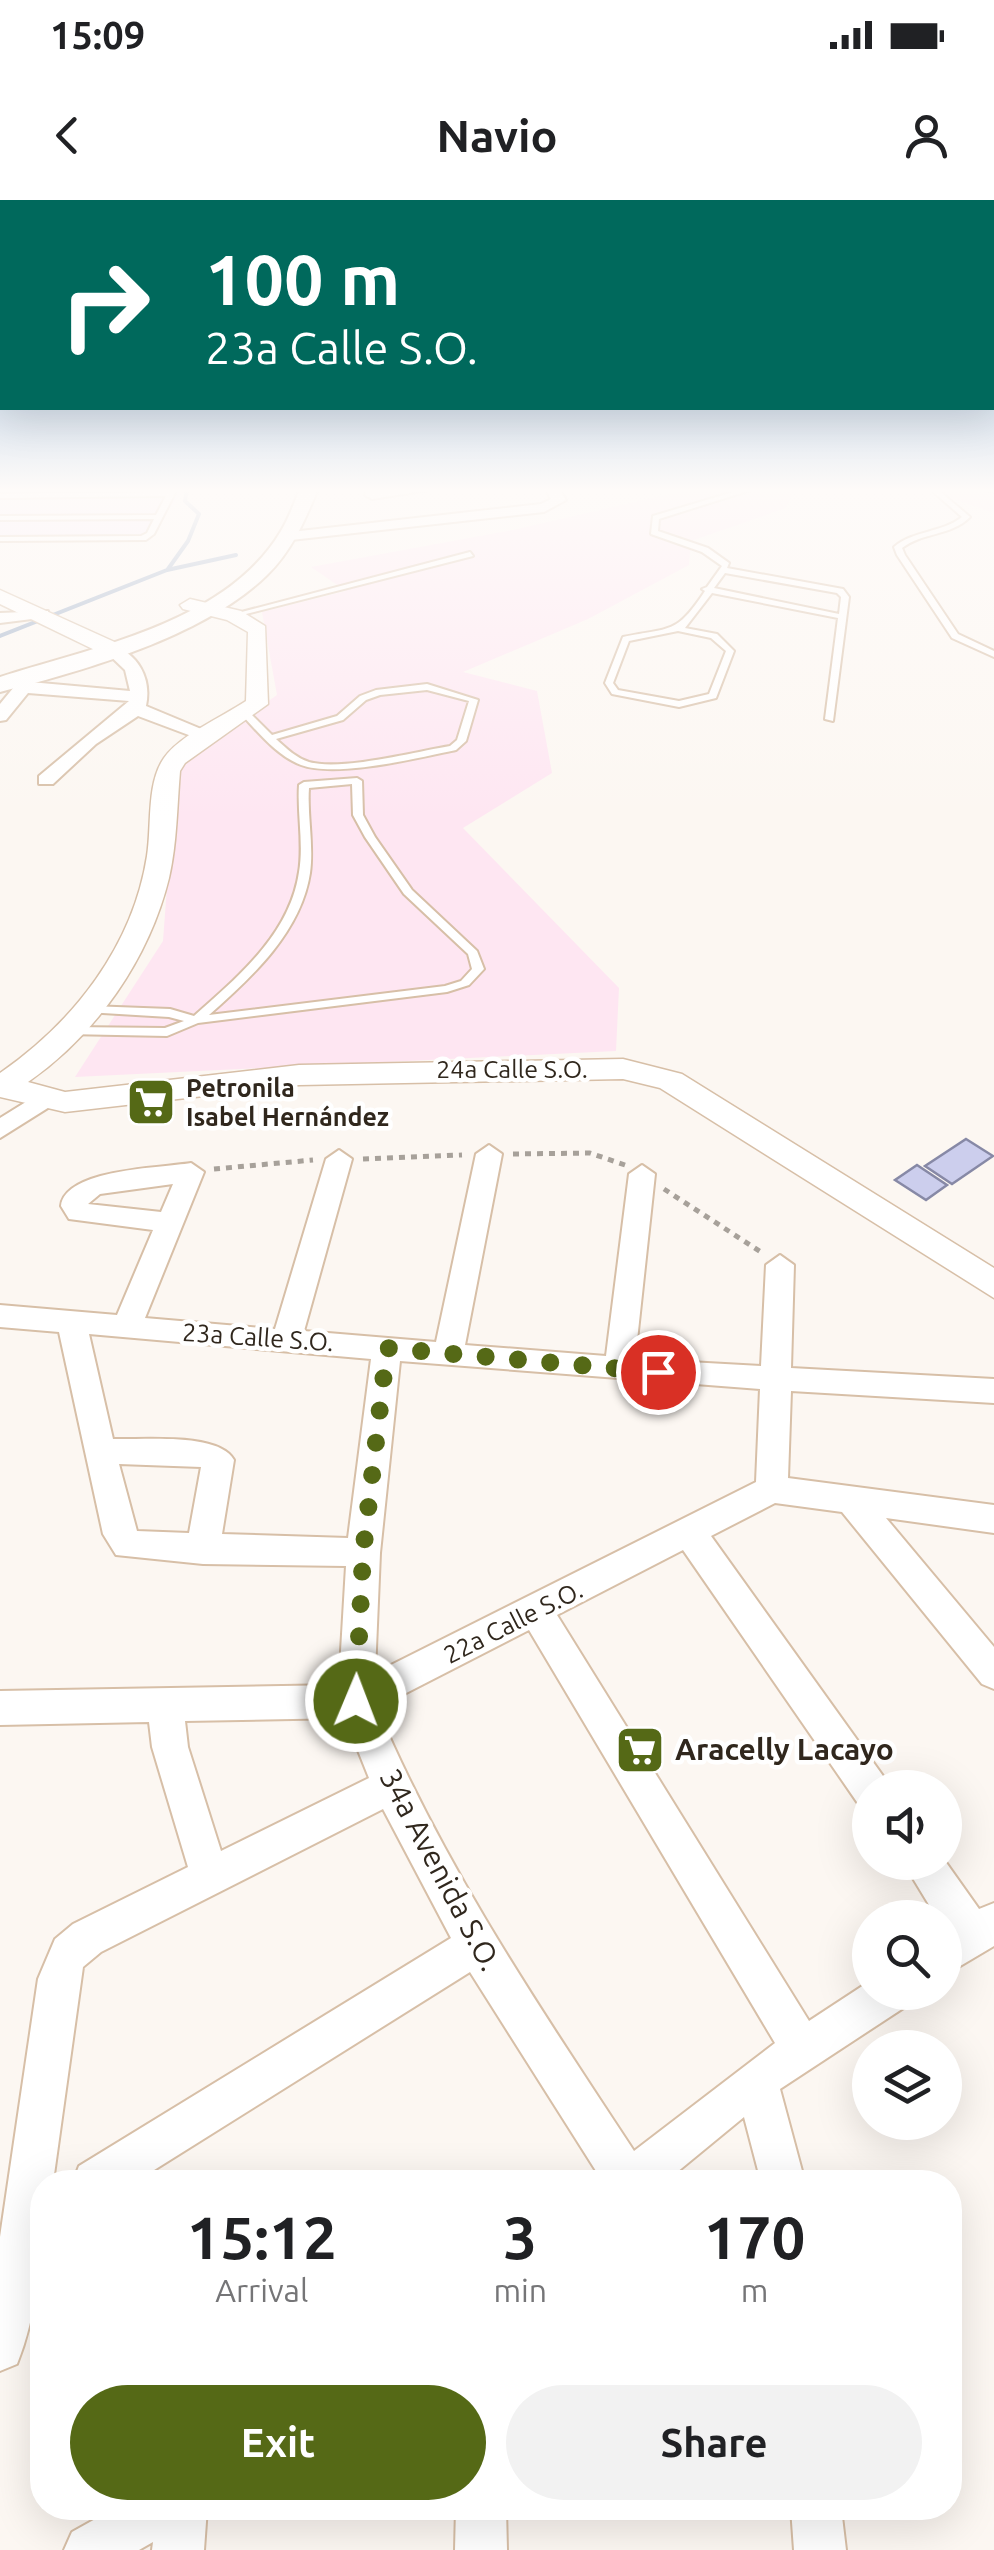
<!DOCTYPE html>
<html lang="en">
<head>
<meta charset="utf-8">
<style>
  body { margin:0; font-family:Ubuntu,sans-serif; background:#f2f2f2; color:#202124; height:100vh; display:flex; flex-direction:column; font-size:38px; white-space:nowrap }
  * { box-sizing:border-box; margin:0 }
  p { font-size:32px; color:#757577 }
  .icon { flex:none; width:55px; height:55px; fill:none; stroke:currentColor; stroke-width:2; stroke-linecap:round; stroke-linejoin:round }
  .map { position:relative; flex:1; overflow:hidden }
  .panel { position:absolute; left:30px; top:1970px; width:932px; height:350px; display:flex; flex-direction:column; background:#fff; border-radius:40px; box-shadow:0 10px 40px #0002 }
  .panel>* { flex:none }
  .banner { position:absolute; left:0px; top:0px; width:995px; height:210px; box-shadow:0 10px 40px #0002; background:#00695c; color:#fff; overflow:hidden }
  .fabs { position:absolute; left:852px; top:1570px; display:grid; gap:20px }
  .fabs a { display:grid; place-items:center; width:110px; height:110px; border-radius:50%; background:#fff; box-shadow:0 10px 40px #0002; font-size:50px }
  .pin { position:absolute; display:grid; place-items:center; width:85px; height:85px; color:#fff; margin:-42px; border:5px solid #fff; border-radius:50%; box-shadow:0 2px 10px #0007 }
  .me { position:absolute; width:110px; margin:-55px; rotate:1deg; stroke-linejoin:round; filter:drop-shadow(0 0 8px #0008) }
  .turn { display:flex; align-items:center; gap:35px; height:210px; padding:0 40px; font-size:45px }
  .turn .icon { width:130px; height:130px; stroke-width:2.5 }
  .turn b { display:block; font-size:70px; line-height:85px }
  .eta { display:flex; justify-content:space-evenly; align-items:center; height:170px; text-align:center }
  .eta b { font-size:60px; font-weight:700; line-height:70px }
  .button { display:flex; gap:20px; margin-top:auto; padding:20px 40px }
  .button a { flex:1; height:115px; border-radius:60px; background:#556916; color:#fff; font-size:40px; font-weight:700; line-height:115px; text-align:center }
  .button a+a { background:#f2f2f2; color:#202124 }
  .status { display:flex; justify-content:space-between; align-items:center; height:70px; padding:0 50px; background:#fff; direction:ltr }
  .status svg { height:28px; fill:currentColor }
  header { display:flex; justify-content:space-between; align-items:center; height:130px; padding:0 40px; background:#fff; font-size:45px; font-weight:700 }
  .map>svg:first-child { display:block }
  .commercial { fill:#f7e8fb }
  .industrial { fill:#fee6f2 }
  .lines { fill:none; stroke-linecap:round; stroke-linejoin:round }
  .stream { stroke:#9badc7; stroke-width:4 }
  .building { fill:#ccceed; stroke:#8789a6; stroke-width:2.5 }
  .service-casing { stroke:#d7bfa7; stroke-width:4 }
  .minor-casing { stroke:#d7bfa7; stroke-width:4 }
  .tertiary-casing { stroke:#d7bfa7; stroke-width:3 }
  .secondary-casing { stroke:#d7bfa7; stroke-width:4 }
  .path { stroke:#a7a19a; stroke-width:5; stroke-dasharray:6 6; stroke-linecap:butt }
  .service { fill:#fff; fill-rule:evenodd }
  .minor { fill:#fff; fill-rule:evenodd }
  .tertiary { fill:#fff; fill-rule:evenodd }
  .secondary { fill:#fff; fill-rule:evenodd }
  .route { stroke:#556916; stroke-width:18; stroke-dasharray:0 32.4 }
  .labels { text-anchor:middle; stroke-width:9; stroke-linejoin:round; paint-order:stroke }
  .street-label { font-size:25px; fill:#30271d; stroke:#fff }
  .poi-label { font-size:25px; font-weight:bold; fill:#30271d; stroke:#fff; text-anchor:start }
  .near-poi-label { font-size:30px; font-weight:bold; fill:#30271d; stroke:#fff; text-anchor:start }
  .near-street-label { font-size:30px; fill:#30271d; stroke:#fff }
</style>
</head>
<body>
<div class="status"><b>15:09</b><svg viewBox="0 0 49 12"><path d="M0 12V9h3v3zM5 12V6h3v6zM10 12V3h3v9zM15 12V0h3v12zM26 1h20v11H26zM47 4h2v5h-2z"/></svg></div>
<header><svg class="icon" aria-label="back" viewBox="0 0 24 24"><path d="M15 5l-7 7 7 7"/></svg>Navio<svg class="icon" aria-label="person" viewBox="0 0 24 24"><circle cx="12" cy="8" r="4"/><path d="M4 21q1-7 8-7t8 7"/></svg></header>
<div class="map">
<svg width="994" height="2350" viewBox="0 0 994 2350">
  <rect width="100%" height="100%" fill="#fcf7f2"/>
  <path class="commercial" d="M0,289H186L143,338L0,343Z"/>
  <path class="industrial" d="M691,289H795L786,308L691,341L689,365L588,419L463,472L537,491L552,573L463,628L619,788L616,851L75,877L163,741L176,565L277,495L262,412L346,391L311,367L513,330Z
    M913,289H994V313L928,290Z"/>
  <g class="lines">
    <path class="stream" d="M168,369L188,341L199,314L185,301L187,289
      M0,436L167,370L236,355"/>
  </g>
  <path class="building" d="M966,939L993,956L952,984L925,966Z
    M917,965L947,985L926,1000L895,980Z"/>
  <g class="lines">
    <g class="service-casing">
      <path id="service" d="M169,289H177L154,334L146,340L0,341V337L141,336L147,333L154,319L0,320V316L156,315L166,296L0,298V294L168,292Z
        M743,289H754L659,319L658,331L708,348L729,363L727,368L843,389L849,397L833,521L825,519L838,418L712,393L685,428L717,434L734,451L716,498L679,507L612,494L605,483L623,437C671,427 676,435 705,391L702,389L707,387L722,366L702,352L651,334L653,316ZM725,373L837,393L841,397L839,414L714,388ZM678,431L711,438L726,451L709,494L679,501L618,490L613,483L629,441Z
        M930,289H937L970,317C951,336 923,332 902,348L905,355L958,434L994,451V457L952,438L897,355L894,347C914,330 942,333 962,317Z
        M982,289H994V292Z
        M470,352L473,356L234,417L230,415Z
        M427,484L478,500L466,541L456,550C418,558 336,578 301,565C277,556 258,532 241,514L249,512L272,535L337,516L360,496L376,490ZM427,490L469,501L457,540L450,546C414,552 342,571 309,562C296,558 286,548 276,539L343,520L366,500L380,495Z
        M357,578L362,581L363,615L375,637L412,690L477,751L484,769L469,785L447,792L198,823L167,836L66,834V828L70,827L165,828L184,821L169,817L86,812V808L90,806L170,809L194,816C238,777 290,734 299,672C304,644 297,614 299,585L304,582ZM352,584L353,615L365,637L404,694L468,754L472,769L461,781L445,786L209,815C252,777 301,732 310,673C314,645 307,616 309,588Z"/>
    </g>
    <g class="minor-casing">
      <path id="minor" d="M367,289H435L372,299L365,295Z
        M545,289H559L566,300L544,312L291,340L284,336L291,332L541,304L551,299Z
        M48,411V417L0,423V413Z
        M111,444C138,454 152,478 146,506L218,536L202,540L138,516L96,544L53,584H39V576L129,501L28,493L6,520L0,521V504L14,487L11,478L20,473L30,482L130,491L125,470L103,449Z
        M42,892L55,900L51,906L0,938V918Z
        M489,945L502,954L465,1145L606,1156L629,974L642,965L655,974L635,1159L761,1166L766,1065L780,1055L794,1065L791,1168L994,1179V1203L791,1191L788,1278L994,1305V1333L886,1318L994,1447V1489L982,1484L842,1312L775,1303L711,1336L883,1576L888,1588H870V1607L857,1602L683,1350L557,1415L809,1821L870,1781V1792H910L905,1807L780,1889L805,1982H761L744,1917L665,1982H603L470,1772L135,1982H73L79,1966L451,1738L383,1609L101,1752L83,1767L53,1982H42C42,2043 40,2107 17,2164L0,2171V2037L38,1779L55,1739L73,1724L188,1667L152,1547L149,1522L0,1525V1491L339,1485L346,1366L203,1364L116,1355L103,1334L59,1132L0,1127V1105L117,1115L153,1030L69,1019L61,1006C65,969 160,968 191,963L204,972L145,1118L275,1129L326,959L339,950L352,959L304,1131L436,1142L476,954ZM173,984L161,1012L88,1004L100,994ZM89,1134L371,1159L348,1338L222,1334L234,1260C219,1232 143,1240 113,1239ZM400,1161L760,1189L756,1282L375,1473L380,1353ZM119,1264L201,1267L189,1333L137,1331ZM529,1430L775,1843L634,1951C540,1808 444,1667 377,1508ZM345,1518L369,1578L221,1651L188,1547L185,1521Z
        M945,1661L979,1709L994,1703V1746L945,1775V1718H937L903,1662Z
        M115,2308H207L204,2350H152L153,2342L139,2350H64L72,2332Z
        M456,2308H506L507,2350H455Z
        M791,2308H841L846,2350H794Z"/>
    </g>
    <g class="tertiary-casing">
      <path id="tertiary" d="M0,390L119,444L122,449L119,454H103L0,404Z
        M190,399L241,411L265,426L268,504L185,563L180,571C177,606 177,643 169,678C149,759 97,834 28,882L65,892L299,865L623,859L682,874L994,1068V1098L660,888L623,879L299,885L65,912L0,897V873C74,822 133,746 147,656C152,626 146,584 164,558C180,535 222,517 246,501L248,432L227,420L183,409L180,405Z"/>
    </g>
    <g class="secondary-casing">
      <path id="secondary" d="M300,289H318C305,320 292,351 267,375C205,436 84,471 0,492V477C93,447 227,423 281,331C289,318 294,303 300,289Z"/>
    </g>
    <path class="path" d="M513,954L590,953L625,965
      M363,959L462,955
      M214,969L313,960
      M664,989L764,1054"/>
    <use href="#service" class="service"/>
    <use href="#minor" class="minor"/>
    <use href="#tertiary" class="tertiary"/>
    <use href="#secondary" class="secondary"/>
  </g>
  <linearGradient id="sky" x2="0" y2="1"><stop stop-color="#89b1db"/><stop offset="0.47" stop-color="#fefbf9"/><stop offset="1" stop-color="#fefbf9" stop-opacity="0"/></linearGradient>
  <rect width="994" height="618" fill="url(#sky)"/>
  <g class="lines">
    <path class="route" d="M356,1501L363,1353L387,1148L658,1172"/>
  </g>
  <defs>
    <g id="supermarket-square" transform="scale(2.5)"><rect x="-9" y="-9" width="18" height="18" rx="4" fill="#556916" stroke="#fff"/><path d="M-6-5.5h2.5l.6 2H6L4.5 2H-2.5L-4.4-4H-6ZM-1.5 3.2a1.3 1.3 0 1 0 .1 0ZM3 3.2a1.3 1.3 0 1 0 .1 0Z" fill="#fff"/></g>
  </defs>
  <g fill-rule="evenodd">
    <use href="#supermarket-square" x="151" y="902"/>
    <use href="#supermarket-square" x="640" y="1550"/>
  </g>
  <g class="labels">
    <g class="street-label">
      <text x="512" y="878">24a Calle S.O.</text>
      <text transform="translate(258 1137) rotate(4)" y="9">23a Calle S.O.</text>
      <text transform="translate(513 1422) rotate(-27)" y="9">22a Calle S.O.</text>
    </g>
    <g class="poi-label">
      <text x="186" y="897">Petronila<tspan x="186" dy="29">Isabel Hernández</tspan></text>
    </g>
    <g class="near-poi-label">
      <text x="675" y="1560">Aracelly Lacayo</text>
    </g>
    <g class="near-street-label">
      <text transform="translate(440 1670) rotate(62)" y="10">34a Avenida S.O.</text>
    </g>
  </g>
</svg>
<div class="fabs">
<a><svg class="icon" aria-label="sound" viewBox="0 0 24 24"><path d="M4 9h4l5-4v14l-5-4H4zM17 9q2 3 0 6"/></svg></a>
<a><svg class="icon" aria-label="search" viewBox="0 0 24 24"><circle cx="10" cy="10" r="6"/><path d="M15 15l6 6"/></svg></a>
<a><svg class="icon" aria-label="layers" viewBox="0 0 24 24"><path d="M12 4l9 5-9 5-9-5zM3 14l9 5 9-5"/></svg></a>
</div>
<div class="pin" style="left:658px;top:1172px;background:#d93025"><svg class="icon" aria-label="arrive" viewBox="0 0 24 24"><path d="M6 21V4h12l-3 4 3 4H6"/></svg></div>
<svg class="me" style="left:356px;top:1501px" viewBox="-20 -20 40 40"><circle r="17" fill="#556916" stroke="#fff" stroke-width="3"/><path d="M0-11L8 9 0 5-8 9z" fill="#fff"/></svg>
<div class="banner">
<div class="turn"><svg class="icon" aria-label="right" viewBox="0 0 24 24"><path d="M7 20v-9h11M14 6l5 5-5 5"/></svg><div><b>100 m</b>23a Calle S.O.</div></div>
</div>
<section class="panel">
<div class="eta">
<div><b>15:12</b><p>Arrival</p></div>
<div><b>3</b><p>min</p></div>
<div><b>170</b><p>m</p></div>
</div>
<div class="button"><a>Exit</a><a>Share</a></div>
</section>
</div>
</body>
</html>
